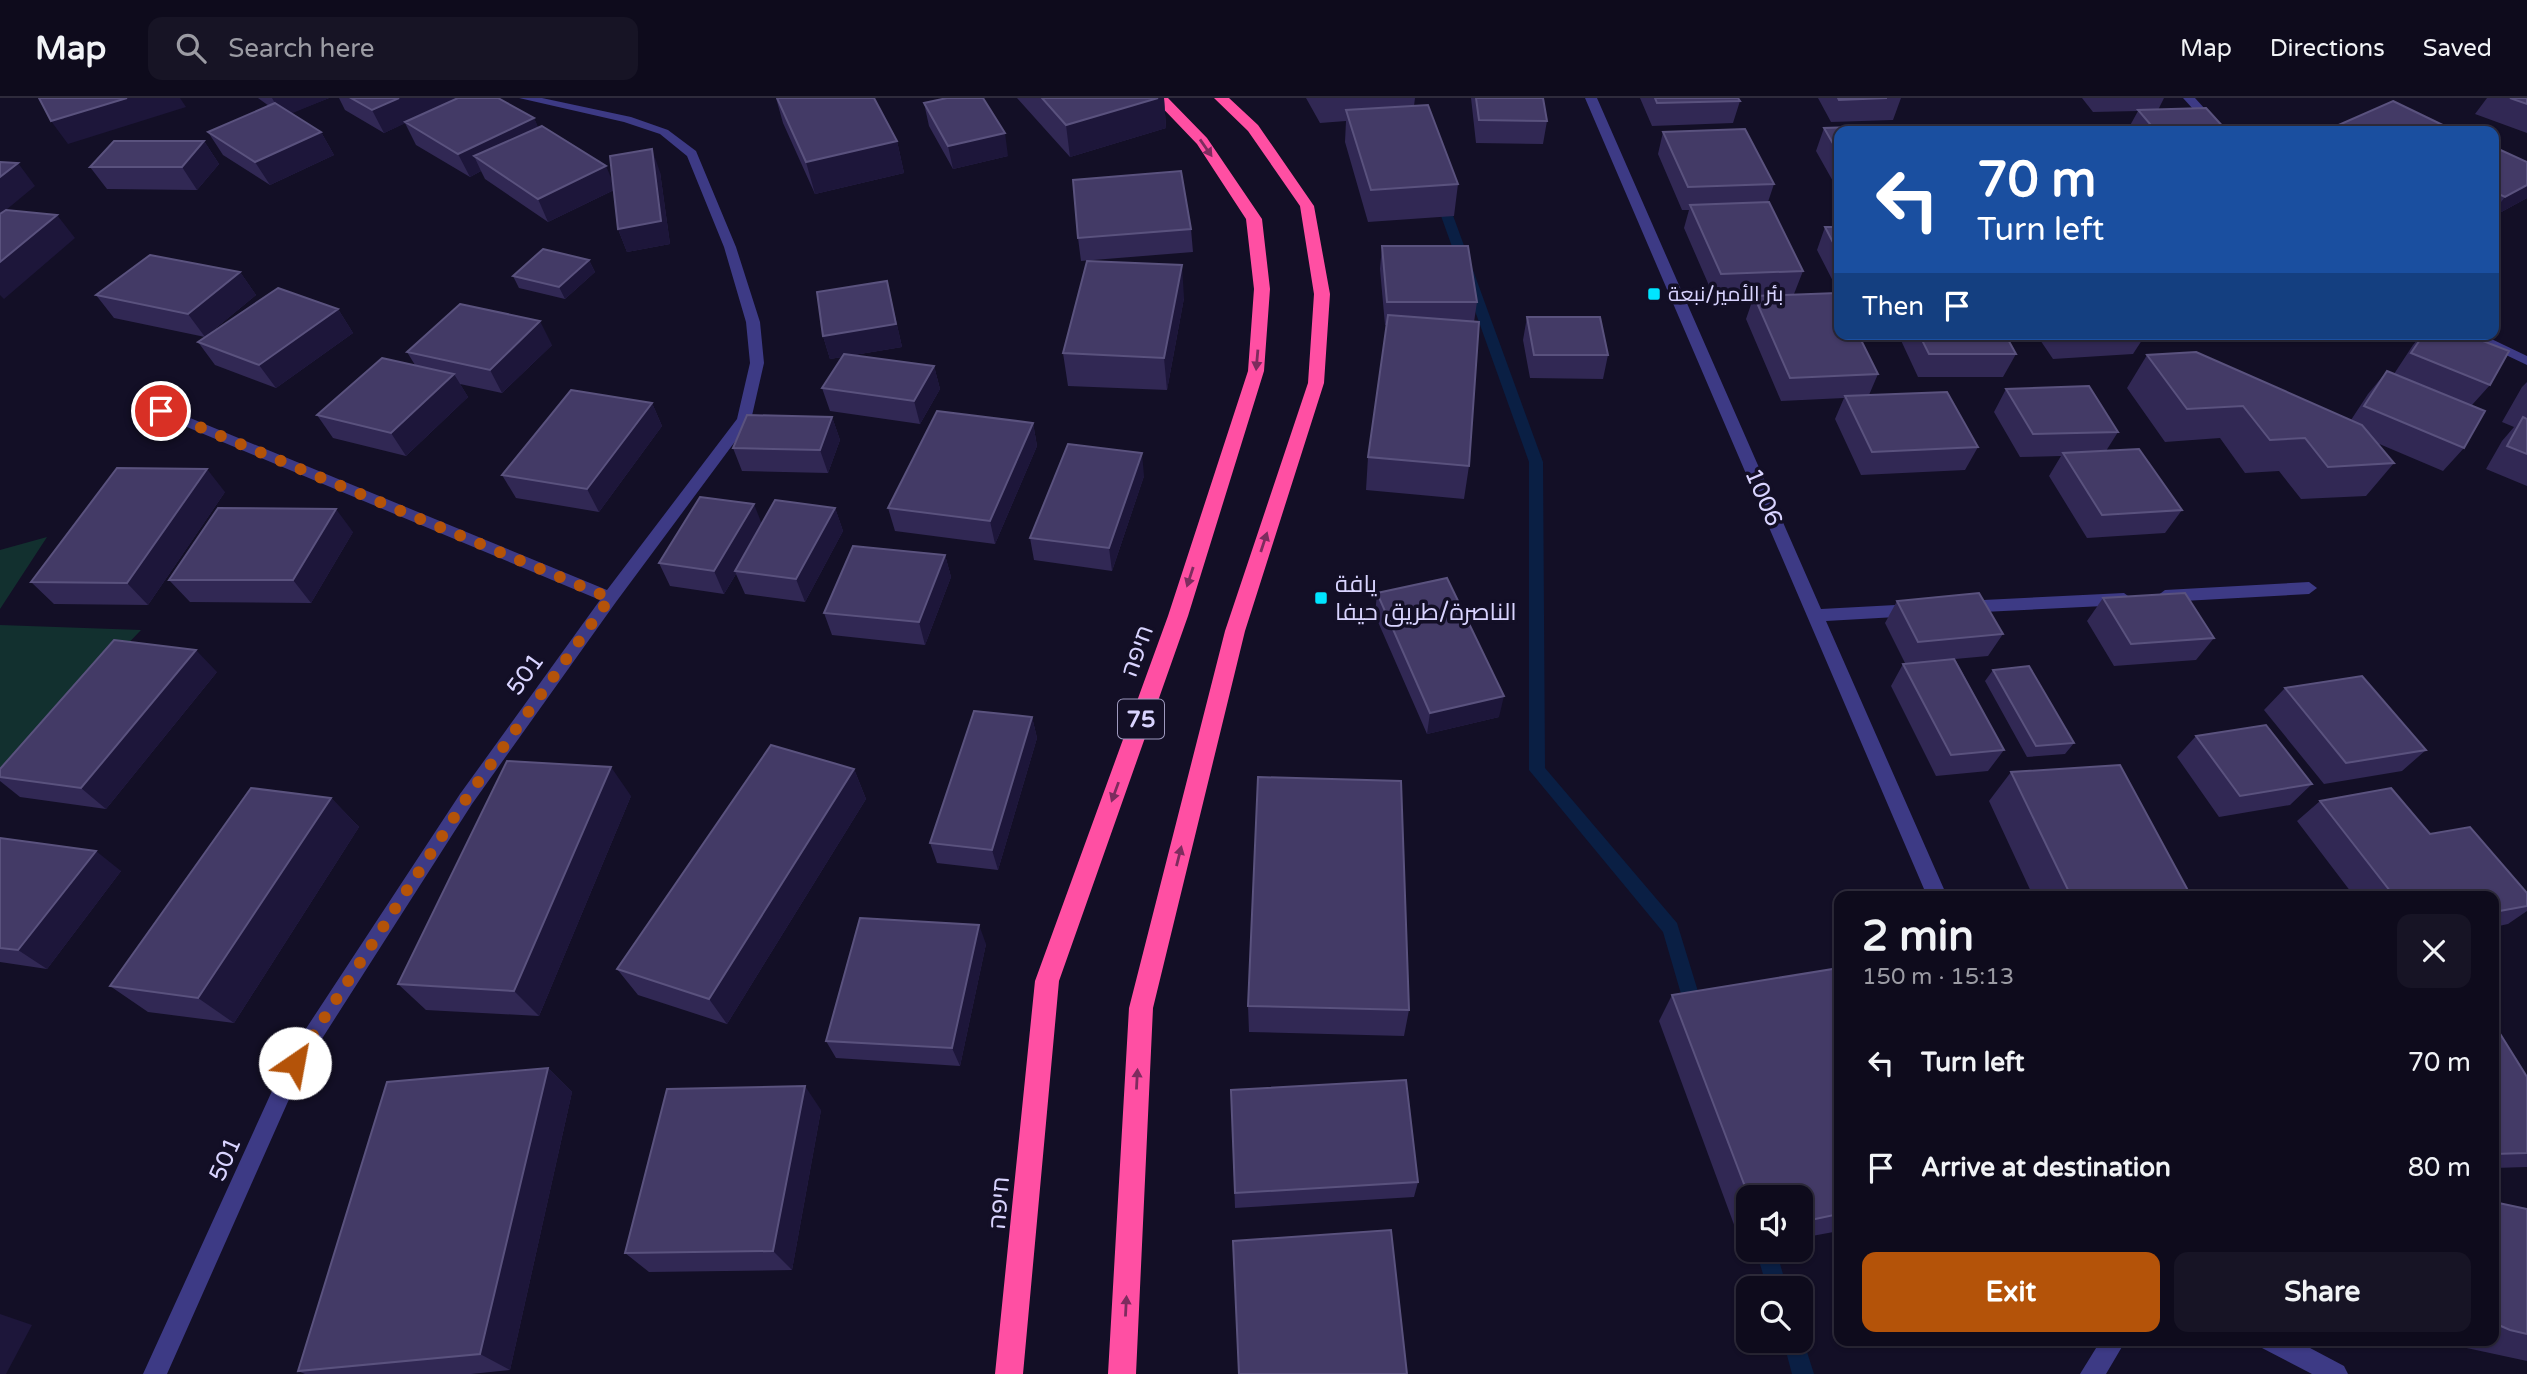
<!DOCTYPE html>
<html lang="en">
<head>
<meta charset="utf-8">
<style>
  body { margin:0; font-family:"Varela Round",Cairo,Heebo,sans-serif; background:#171425; color:#f1f3f6; height:100vh; display:flex; flex-direction:column; font-size:26px; white-space:nowrap }
  * { box-sizing:border-box; margin:0 }
  p { font-size:23px; color:#9b9ba3 }
  .icon { flex:none; width:38px; height:38px; fill:none; stroke:currentColor; stroke-width:2; stroke-linecap:round; stroke-linejoin:round }
  .map { position:relative; flex:1; overflow:hidden }
  .sheet { position:absolute; left:1834px; top:793px; width:665px; height:455px; display:flex; flex-direction:column; background:#0e0b1c; border-radius:14px; box-shadow:0 2px 5px #0004,0 0 0 2px #2e2b3b }
  .sheet>* { flex:none }
  .banner { position:absolute; left:1834px; top:28px; width:665px; height:214px; border-radius:14px; box-shadow:0 2px 5px #0004,0 0 0 2px #2e2b3b; background:#1a4fa0; color:#fff; overflow:hidden }
  .fabs { position:absolute; left:1736px; top:1087px; display:grid; gap:14px }
  .fabs a { display:grid; place-items:center; width:77px; height:77px; border-radius:14px; background:#0e0b1c; box-shadow:0 2px 5px #0004,0 0 0 2px #2e2b3b; font-size:35px }
  .pin { position:absolute; display:grid; place-items:center; width:60px; height:60px; color:#fff; margin:-30px; border:4px solid #fff; border-radius:50%; box-shadow:0 2px 7px #0007 }
  .me { position:absolute; width:77px; margin:-38px; rotate:33deg; stroke-linejoin:round; filter:drop-shadow(0 0 5px #0008) }
  .turn { display:flex; align-items:center; gap:24px; height:147px; padding:0 28px; font-size:32px }
  .turn .icon { width:91px; height:91px; stroke-width:2.5 }
  .turn b { display:block; font-size:49px; line-height:60px }
  .then { display:flex; align-items:center; height:66px; padding:0 28px; background:#0003; gap:14px; font-size:26px }
  .round { display:grid; place-items:center; flex:none; width:74px; height:74px; border-radius:14px; background:#171425 }
  .summary { display:flex; align-items:center; justify-content:space-between; height:119px; padding:0 28px }
  h1 { font-size:42px; font-weight:800; line-height:52px }
  .action { display:flex; gap:14px; margin-top:auto; padding:14px 28px }
  .action a { flex:1; height:80px; border-radius:14px; background:#b45309; color:#fff; font-size:28px; font-weight:800; line-height:80px; text-align:center }
  .action a+a { background:#171425; color:#f1f3f6 }
  ul { padding:0; list-style:none }
  li { display:flex; align-items:center; gap:21px; height:105px; padding:0 28px }
  li div { flex:1 }
  li b { display:block; font-size:26px }
  li em { font-style:normal }
  header { display:flex; align-items:center; gap:42px; box-sizing:border-box; height:98px; padding:0 35px; background:#0e0b1c; border-bottom:2px solid #2e2b3b }
  header strong { font-size:33px }
  nav { display:flex; gap:38px; margin-inline-start:auto; font-size:24px }
  .search { width:490px; height:63px; background:#171425; display:flex; align-items:center; gap:18px; box-sizing:border-box; padding:0 24px; border-radius:14px; color:#9b9ba3; font-size:26px }
  .map>svg:first-child { display:block }
  .green { fill:#12302f }
  .lines { fill:none; stroke-linecap:round; stroke-linejoin:round }
  .stream { fill:#0a1f44; fill-rule:evenodd }
  .minor { fill:#3d3a85; fill-rule:evenodd }
  .highway { fill:#ff4fa3; fill-rule:evenodd }
  .wall { fill:#312854 }
  .shaded-wall { fill:#1d163a }
  .building { fill:#433a66; stroke:#5a527e; stroke-width:2 }
  .oneway { fill:#7d2c5e }
  .route { stroke:#b45309; stroke-width:12; stroke-dasharray:0 21.6 }
  .poi-dot { fill:#00e5ff; stroke:#130f26; stroke-width:2.5 }
  .labels { text-anchor:middle; stroke-width:7; stroke-linejoin:round; paint-order:stroke }
  .far-poi-label { font-size:21px; fill:#d9d4ff; stroke:#130f26; text-anchor:start }
  .shield { fill:#130f26; stroke:#9e99be; stroke-width:2 }
  .shield-label { font-size:23px; font-weight:bold; fill:#d9d4ff }
  .street-label { font-size:24px; fill:#d9d4ff; stroke:#130f26 }
  .poi-label { font-size:24px; fill:#d9d4ff; stroke:#130f26; text-anchor:start }
</style>
</head>
<body>
<header>
<strong>Map</strong>
<div class="search"><svg class="icon" aria-label="search" viewBox="0 0 24 24"><circle cx="10" cy="10" r="6"/><path d="M15 15l6 6"/></svg>Search here</div>
<nav><a>Map</a><a>Directions</a><a>Saved</a></nav>
</header>
<div class="map">
<svg width="2527" height="1276" viewBox="0 0 2527 1276">
  <rect width="100%" height="100%" fill="#130f26"/>
  <path class="green" d="M47,439L0,511V452Z
    M0,527L141,532L0,679Z"/>
  <g class="lines">
    <path class="stream" d="M1441,98L1447,101L1543,364L1545,670L1677,825L1704,913L1701,919L1695,921L1689,919L1686,913L1663,834L1529,672V364L1435,101Z
      M1756,1152H1776L1787,1190H1767Z
      M1801,1235L1814,1276H1792L1783,1242H1801Z"/>
    <path class="minor" d="M519,0H542L631,19L668,32L696,53L736,149L760,224L764,265L751,322L616,504L472,706L302,972L167,1276H143L288,958L460,696L600,502L156,316L154,313L156,310H166L607,492L737,321L750,265L746,224L724,149L687,58L660,36L624,24Z
      M1585,0H1597L1821,511L1914,506L1922,512L1914,518L1826,523L1947,798H1927Z
      M2183,0H2195L2225,33H2213Z
      M2462,236H2481L2527,258V267Z
      M2309,484L2317,490L2309,496L2165,504L2157,498L2165,492Z
      M2124,495L2132,501L2124,507L1963,515L1955,509L1963,503Z
      M2101,1242H2126L2106,1276H2080Z
      M2259,1242H2295L2344,1268L2348,1276H2312L2262,1250Z"/>
    <path class="highway" d="M1153,0H1168L1207,40L1262,121L1270,191L1264,273L1188,518L1059,883L1023,1276H995L1035,883L1168,518L1248,273L1254,191L1246,121L1197,46Z
      M1214,0H1229L1258,27L1314,108L1330,196L1324,285L1245,533L1153,910L1136,1276H1108L1129,910L1225,533L1308,285L1314,196L1300,108L1248,33Z"/>
  </g>
  <path class="wall" d="M258,0H329L291,15L321,34L334,57L270,87L223,57L208,34L269,8Z
    M339,0H498L534,20L538,30L613,84L660,74L670,146L627,154L618,131L614,92L548,124L485,81L481,73L470,79L416,47L405,25L384,35L345,12Z
    M776,0H874L897,43L904,75L815,96L783,25Z
    M1017,0H1164L1166,30L1070,59Z
    M1306,0H1415L1414,8L1458,86L1454,118L1368,124L1345,44L1346,23L1320,25Z
    M1471,0H1543L1547,23L1543,46L1476,45Z
    M1640,0H1738L1740,3L1733,25L1652,28Z
    M1818,0H1901L1893,22L1831,24Z
    M2082,0H2164L2158,12L2227,33H2127L2138,13L2093,14Z
    M2487,0H2527V35L2475,16Z
    M924,5L1008,58L953,71L929,28Z
    M1824,30L1839,33V94L1816,53Z
    M1663,34L1774,86L1768,104L1803,173L1794,196L1714,199L1684,130L1689,112H1682L1658,56Z
    M204,43L219,66L197,92L107,91L90,69Z
    M2494,49L2527,100L2494,118Z
    M1825,129H1839V191H1837L1817,152Z
    M1191,131L1193,154L1081,163L1078,140Z
    M1382,148L1477,204L1474,224L1469,368L1464,401L1366,392L1368,359L1387,227H1385L1380,171Z
    M589,162L595,174L565,201L519,190L513,178Z
    M240,174L256,197L205,239L114,220L96,197Z
    M887,183L902,249L854,257L934,268L940,291L920,326L830,313L822,290L842,259L830,261L823,238Z
    M1754,198L1878,276L1869,297L1978,349L1965,372L1861,377L1835,321L1844,300L1781,303L1746,221Z
    M1184,200L1167,292L1068,288L1063,255Z
    M338,211L353,235L276,290L215,267L198,244Z
    M1527,219L1608,257L1603,281L1530,280L1523,242Z
    M1898,236H2005L2016,256L2003,279H1918Z
    M2036,236H2146L2133,256L2053,261Z
    M2422,236H2465L2490,287L2472,307L2464,350L2443,373L2377,345L2394,365L2366,398L2301,401L2279,373L2245,375L2220,340L2165,344L2127,290L2147,257L2351,322L2368,296L2387,273L2394,276L2413,247Z
    M552,247L502,295L460,286L468,299L406,358L333,340L317,317L415,267L407,254Z
    M2527,284V388L2486,371L2502,343L2514,329L2502,324L2522,289Z
    M2006,291L2118,334L2106,353L2182,412L2165,435L2087,440L2049,378L2061,358L2020,359L1994,314Z
    M652,305L662,328L599,414L516,400L502,377Z
    M832,319L840,342L828,375L742,373L733,350Z
    M1033,325L1037,348L995,446L895,433L888,410Z
    M1144,378L1112,473L1034,462L1030,440Z
    M225,394L148,507L54,506L31,484Z
    M835,410L843,433L805,504L745,496L736,476L724,496L670,488L659,465L762,426Z
    M353,434L311,505L190,504L169,482Z
    M945,457L951,479L925,547L832,537L824,515Z
    M1377,495L1499,619L1427,636L1375,517Z
    M2103,500L2214,540L2196,562L2114,568L2087,523Z
    M1897,503L2003,536L1988,558L1955,561L2004,652L1988,673L1936,678L1891,588L1903,566L1905,565L1885,525Z
    M1993,572L2074,645L2065,656L2027,659L1985,583Z
    M217,574L106,711L20,699L0,683V671Z
    M2285,590L2426,652L2402,673L2324,686L2264,612Z
    M1032,619L1037,640L998,772L937,765L930,745Z
    M2196,638L2312,686L2290,707L2219,719L2177,659Z
    M854,671L866,701L727,926L638,897L617,871Z
    M2011,674L2191,798H2033L1989,703Z
    M631,698L539,918L426,912L398,886Z
    M331,700L359,729L234,925L148,914L110,888Z
    M2320,703L2430,736L2527,795V813L2508,826L2494,829V798H2354L2297,723Z
    M0,740L121,773L47,871L0,864Z
    M986,846L960,968L836,960L826,943Z
    M1839,870V1133L1801,1140V1099H1748V1150L1743,1151L1659,923L1672,897Z
    M1248,908L1409,912L1404,938L1249,934Z
    M2494,926L2527,979V1069L2494,1070Z
    M548,970L572,994L510,1272L471,1276H305L298,1273Z
    M1231,992L1418,1084L1414,1099L1235,1110Z
    M821,1012L792,1172L649,1174L625,1155Z
    M2494,1104L2527,1111V1263L2462,1249L2447,1242H2494Z"/>
  <path class="shaded-wall" d="M127,0H180L186,9L68,46L51,23Z
    M272,0H329L283,19Z
    M399,0H460L384,35L372,12Z
    M1158,0H1164L1166,30L1070,59L1066,27Z
    M534,20L544,42L474,58L481,73L470,79L458,56Z
    M321,34L334,57L270,87L255,64Z
    M1005,35L1008,58L953,71L948,48Z
    M204,43L219,66L197,92L182,69Z
    M897,43L904,75L815,96L806,64Z
    M652,51L660,74L670,146L627,154L618,131Z
    M18,65L35,88L0,117V79Z
    M606,68L616,91L548,124L538,101Z
    M2527,87V100L2494,118V113L2505,99Z
    M57,117L75,140L4,201L0,197V164Z
    M589,162L595,174L565,201L559,189Z
    M1182,167L1184,200L1167,292L1164,260Z
    M240,174L256,197L205,239L188,216Z
    M887,183L902,249L830,261L823,238Z
    M338,211L353,235L276,290L259,267Z
    M540,223L552,247L502,295L490,272Z
    M934,268L940,291L920,326L914,303Z
    M454,276L468,299L406,358L391,335Z
    M652,305L662,328L599,414L587,391Z
    M832,319L840,342L828,375L820,352Z
    M1033,325L1037,348L995,446L990,423Z
    M1142,355L1144,378L1112,473L1109,450Z
    M207,371L225,394L148,507L127,485Z
    M754,406L763,429L735,473L736,476L724,496L714,473Z
    M835,410L843,433L805,504L796,481Z
    M336,411L353,434L311,505L293,482Z
    M945,457L951,479L925,547L919,524Z
    M196,552L217,574L106,711L81,690Z
    M1504,598L1499,619L1427,636L1430,615Z
    M1032,619L1037,640L998,772L992,752Z
    M611,669L631,698L539,918L514,893Z
    M854,671L866,701L727,926L709,901Z
    M331,700L359,729L234,925L198,900Z
    M96,753L121,773L47,871L18,852Z
    M979,827L986,846L960,968L952,950Z
    M548,970L572,994L510,1272L480,1256Z
    M805,988L821,1012L792,1172L773,1153Z
    M0,1216L32,1227L6,1276H0Z"/>
  <path class="building" d="M39,0H127L51,23Z
    M351,0H399L372,12Z
    M458,0H498L534,20L458,56L405,24Z
    M777,0H874L897,43L806,64Z
    M947,0H983L1005,35L948,48L924,5Z
    M1042,0H1158L1066,27Z
    M1476,0H1543L1547,23L1479,22Z
    M1655,0H1738L1740,3L1657,5Z
    M1838,0H1887L1839,2Z
    M2510,0H2527V6Z
    M2393,3L2451,31L2446,33H2325Z
    M275,5L321,34L255,64L208,34Z
    M1428,7L1458,86L1371,92L1346,12Z
    M2206,10L2227,33H2156L2138,12Z
    M542,28L606,68L538,101L474,58Z
    M1886,28L1889,33H1839V56L1824,30Z
    M1745,31L1774,86L1688,89L1663,34Z
    M114,43H204L182,69H90Z
    M2494,49L2527,64V87L2505,99L2494,94Z
    M652,51L661,123L618,131L610,58Z
    M0,64L18,65L0,79Z
    M1181,73L1191,131L1078,140L1073,82Z
    M1769,104L1803,173L1721,176L1690,107Z
    M6,112L57,117L0,164V116Z
    M1825,129H1839V156Z
    M1382,148H1468L1477,204H1387Z
    M543,151L589,162L559,189L513,178Z
    M150,157L240,174L188,216L96,197Z
    M1087,163L1182,167L1164,260L1063,255Z
    M887,183L896,226L823,238L817,194Z
    M278,190L338,211L259,267L198,244Z
    M1837,195L1839,200V236H1858L1878,276L1790,280L1754,198Z
    M460,206L540,223L490,272L407,254Z
    M1388,217L1479,224L1469,368L1368,359Z
    M1527,219H1600L1608,257H1534Z
    M1919,236H2005L2016,256H1929Z
    M2065,236H2100L2066,238Z
    M2424,236H2465L2509,253L2490,287L2411,255Z
    M2196,254L2362,327L2394,365L2328,369L2305,340L2270,342L2243,308L2187,311L2147,257Z
    M844,256L934,268L914,303L822,290Z
    M382,260L454,276L391,335L317,317Z
    M2387,273L2485,313L2464,350L2364,308Z
    M2089,288L2118,334L2033,336L2006,291Z
    M571,292L652,305L587,391L502,377Z
    M1947,294L1978,349L1872,354L1845,298Z
    M937,313L1033,325L990,423L888,410Z
    M747,317L832,319L820,352L733,350Z
    M2523,319L2527,321V356L2507,348Z
    M1068,346L1142,355L1109,450L1030,440Z
    M2139,351L2182,412L2102,417L2063,355Z
    M117,370L207,371L127,485L31,484Z
    M700,399L754,406L714,473L659,465Z
    M775,402L835,410L796,481L735,473Z
    M218,410L336,411L293,482H169Z
    M853,448L945,457L919,524L824,515Z
    M1447,480L1504,598L1430,615L1377,495Z
    M1979,495L2003,536L1918,544L1897,503Z
    M2185,495L2214,540L2131,546L2103,500Z
    M114,542L196,552L81,690L0,679V671Z
    M1954,561L2004,652L1951,657L1903,566Z
    M2029,568L2074,645L2036,648L1993,572Z
    M2362,578L2426,652L2346,665L2285,590Z
    M974,613L1032,619L992,752L930,745Z
    M2266,627L2312,686L2240,698L2196,638Z
    M771,647L854,671L709,901L617,871Z
    M507,663L611,669L514,893L398,886Z
    M2120,667L2191,798H2071L2011,674Z
    M1258,679L1401,683L1409,912L1248,908Z
    M251,690L331,700L198,900L110,888Z
    M2391,690L2430,736L2470,729L2527,795V808L2494,814V798H2394L2320,703Z
    M0,740L96,753L18,852L0,850Z
    M860,820L979,827L952,950L826,943Z
    M1839,870V1116L1801,1124V1099H1749L1672,897Z
    M2494,926L2527,979V1055L2494,1056Z
    M548,970L480,1256L298,1273L387,984Z
    M1406,982L1418,1084L1235,1095L1231,992Z
    M805,988L773,1153L625,1155L667,991Z
    M2494,1104L2527,1111V1236L2510,1232L2494,1225Z
    M1391,1132L1407,1276H1239L1233,1143Z"/>
  <defs><path id="oneway-solid" d="M-6-.8H1V-3.2L6.5 0L1 3.2V.8H-6Z" transform="scale(1.75)"/></defs>
  <g class="oneway">
    <use href="#oneway-solid" transform="translate(1206 50) rotate(55)"/>
    <use href="#oneway-solid" transform="translate(1257 262) rotate(95)"/>
    <use href="#oneway-solid" transform="translate(1264 444) rotate(-72)"/>
    <use href="#oneway-solid" transform="translate(1190 479) rotate(108)"/>
    <use href="#oneway-solid" transform="translate(1115 694) rotate(110)"/>
    <use href="#oneway-solid" transform="translate(1179 758) rotate(-76)"/>
    <use href="#oneway-solid" transform="translate(1137 981) rotate(-87)"/>
    <use href="#oneway-solid" transform="translate(1126 1208) rotate(-87)"/>
  </g>
  <g class="lines">
    <path class="route" d="M161,313L610,500L466,701L295,965"/>
  </g>
  <g class="poi-dot">
    <rect x="1647" y="189" width="14" height="14" rx="3.5"/>
    <rect x="1314" y="493" width="14" height="14" rx="3.5"/>
  </g>
  <g class="labels">
    <g class="far-poi-label">
      <text x="1668" y="203">بئر الأمير/نبعة</text>
    </g>
    <rect class="shield" x="1118" y="601.5" width="46" height="39" rx="5"/>
    <g class="shield-label">
      <text x="1141" y="629">75</text>
    </g>
    <g class="street-label">
      <text transform="translate(1764 399) rotate(67)" y="8">1006</text>
      <text transform="translate(1137 553) rotate(-70)" y="8">חיפה</text>
      <text transform="translate(525 576) rotate(-54)" y="8">501</text>
      <text transform="translate(225 1061) rotate(-66)" y="8">501</text>
      <text transform="translate(999 1105) rotate(-85)" y="8">חיפה</text>
    </g>
    <g class="poi-label">
      <text x="1335" y="494">يافة<tspan x="1335" dy="28">الناصرة/طريق حيفا</tspan></text>
    </g>
  </g>
</svg>
<div class="fabs">
<a><svg class="icon" aria-label="sound" viewBox="0 0 24 24"><path d="M4 9h4l5-4v14l-5-4H4zM17 9q2 3 0 6"/></svg></a>
<a><svg class="icon" aria-label="search" viewBox="0 0 24 24"><circle cx="10" cy="10" r="6"/><path d="M15 15l6 6"/></svg></a>
</div>
<div class="pin" style="left:161px;top:313px;background:#d93025"><svg class="icon" aria-label="arrive" viewBox="0 0 24 24"><path d="M6 21V4h12l-3 4 3 4H6"/></svg></div>
<svg class="me" style="left:295px;top:965px" viewBox="-20 -20 40 40"><circle r="19" fill="#fff"/><path d="M0-13L10 11 0 6-10 11z" fill="#b45309"/></svg>
<div class="banner">
<div class="turn"><svg class="icon" aria-label="left" viewBox="0 0 24 24"><path d="M17 20v-9H6M10 6l-5 5 5 5"/></svg><div><b>70 m</b>Turn left</div></div>
<div class="then">Then<svg class="icon" aria-label="arrive" viewBox="0 0 24 24"><path d="M6 21V4h12l-3 4 3 4H6"/></svg></div>
</div>
<section class="sheet">
<div class="summary"><div><h1>2 min</h1><p>150 m · 15:13</p></div><a class="round"><svg class="icon" aria-label="close" viewBox="0 0 24 24"><path d="M6 6l12 12M18 6L6 18"/></svg></a></div>
<ul>
<li><svg class="icon" aria-label="left" viewBox="0 0 24 24"><path d="M17 20v-9H6M10 6l-5 5 5 5"/></svg><div><b>Turn left</b></div><em>70 m</em></li>
<li><svg class="icon" aria-label="arrive" viewBox="0 0 24 24"><path d="M6 21V4h12l-3 4 3 4H6"/></svg><div><b>Arrive at destination</b></div><em>80 m</em></li>
</ul>
<div class="action"><a>Exit</a><a>Share</a></div>
</section>
</div>
</body>
</html>
